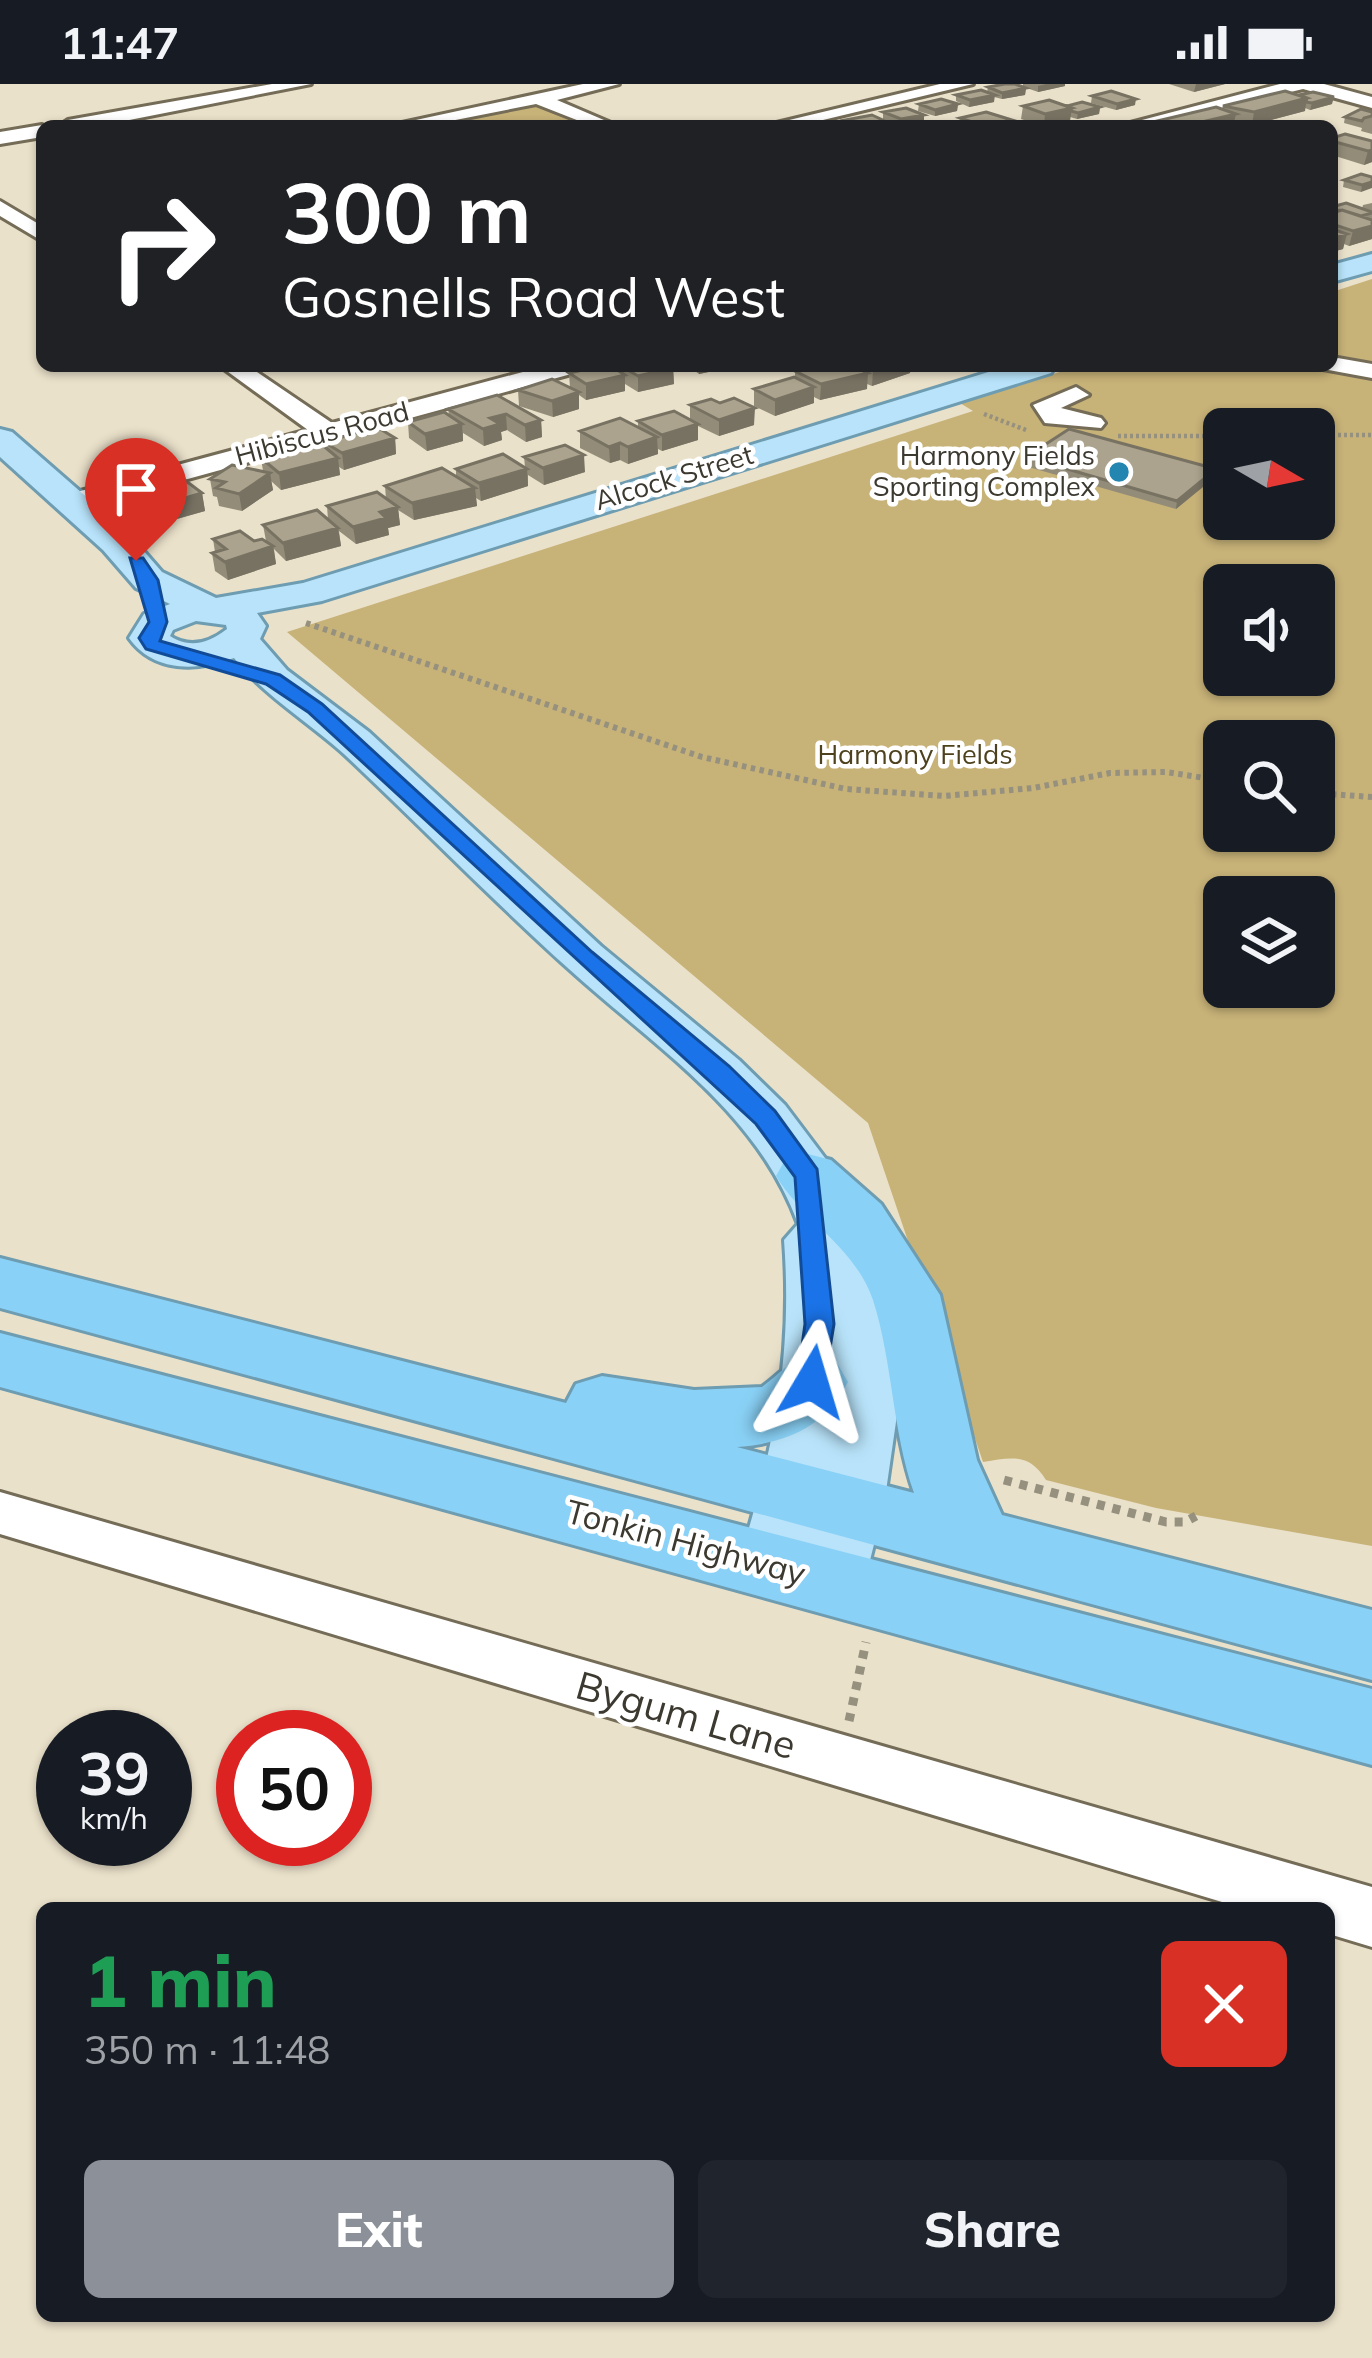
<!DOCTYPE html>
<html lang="en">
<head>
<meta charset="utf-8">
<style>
  body { margin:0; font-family:Mulish,sans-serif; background:#20242c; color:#f1f3f6; height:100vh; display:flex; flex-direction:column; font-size:45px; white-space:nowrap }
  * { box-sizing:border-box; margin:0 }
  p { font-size:39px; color:#9ea1a6 }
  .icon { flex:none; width:66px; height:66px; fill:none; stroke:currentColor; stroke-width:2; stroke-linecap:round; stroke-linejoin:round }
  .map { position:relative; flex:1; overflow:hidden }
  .sheet { position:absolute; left:36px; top:1818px; width:1299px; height:420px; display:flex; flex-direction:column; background:#171b24; border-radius:18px; box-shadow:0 3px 9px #0004 }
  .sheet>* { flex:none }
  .top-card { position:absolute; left:36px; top:36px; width:1302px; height:252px; border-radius:18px; box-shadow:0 3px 9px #0004; background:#202124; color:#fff; overflow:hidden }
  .needle { width:78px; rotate:99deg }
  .controls { position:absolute; left:1203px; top:324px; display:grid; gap:24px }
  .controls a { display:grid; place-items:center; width:132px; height:132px; border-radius:18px; background:#171b24; box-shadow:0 3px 9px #0004; font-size:60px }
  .speed { position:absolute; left:36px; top:1626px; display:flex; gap:24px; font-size:60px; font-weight:700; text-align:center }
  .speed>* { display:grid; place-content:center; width:156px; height:156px; border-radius:50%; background:#171b24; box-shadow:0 3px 9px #0004; line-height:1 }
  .speed small { font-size:30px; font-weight:400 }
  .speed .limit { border:18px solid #d22; background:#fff; color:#111 }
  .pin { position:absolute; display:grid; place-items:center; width:102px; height:102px; color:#fff; margin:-123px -51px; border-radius:50% 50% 50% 0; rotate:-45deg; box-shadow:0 0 12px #0007 }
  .pin .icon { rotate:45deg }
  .me { position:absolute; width:132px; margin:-66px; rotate:7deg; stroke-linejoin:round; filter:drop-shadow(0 0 9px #0008) }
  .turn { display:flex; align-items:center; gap:42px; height:252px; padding:0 48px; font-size:54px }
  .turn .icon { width:156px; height:156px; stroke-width:2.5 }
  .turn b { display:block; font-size:84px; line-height:102px }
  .round { display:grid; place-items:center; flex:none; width:126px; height:126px; border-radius:18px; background:#20242c }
  .headline { display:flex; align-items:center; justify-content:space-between; height:204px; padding:0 48px }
  h1 { font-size:72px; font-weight:800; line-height:90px; color:#1e9e55 }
  .cta { display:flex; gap:24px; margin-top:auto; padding:24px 48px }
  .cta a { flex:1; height:138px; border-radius:18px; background:#8c9099; color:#fff; font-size:48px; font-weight:800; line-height:138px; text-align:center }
  .cta a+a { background:#20242c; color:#f1f3f6 }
  .status { display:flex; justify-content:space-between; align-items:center; height:84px; padding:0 60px; background:#171b24; direction:ltr }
  .status svg { height:33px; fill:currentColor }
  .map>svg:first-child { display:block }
  .green { fill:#c7b278; fill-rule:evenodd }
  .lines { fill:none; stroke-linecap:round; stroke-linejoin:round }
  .minor-casing { stroke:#746c57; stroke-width:6 }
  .major-casing { stroke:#6e9cb1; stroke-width:6 }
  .highway-casing { stroke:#6e9cb1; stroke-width:6 }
  .path-far2 { stroke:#96907f; stroke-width:4.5; stroke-dasharray:3 3; stroke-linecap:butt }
  .path-far1 { stroke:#96907f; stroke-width:6; stroke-dasharray:4.5 4.5; stroke-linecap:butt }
  .path { stroke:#96907f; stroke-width:9; stroke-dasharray:8 8; stroke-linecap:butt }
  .minor { fill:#fff; fill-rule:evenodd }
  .major { fill:#b8e3fa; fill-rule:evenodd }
  .highway { fill:#89d1f6; fill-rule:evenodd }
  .wall { fill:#938c79 }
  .shaded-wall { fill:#787263 }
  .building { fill:#aba38d; stroke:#787263; stroke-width:3 }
  .route { fill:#1a73e8; stroke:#114b97; stroke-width:3 }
  .poi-dot { fill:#2286b0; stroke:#fff; stroke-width:4.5 }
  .labels { text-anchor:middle; stroke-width:9; stroke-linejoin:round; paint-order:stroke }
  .far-street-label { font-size:27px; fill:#3c3930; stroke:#fff }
  .far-poi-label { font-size:27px; fill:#3c3930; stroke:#fff; text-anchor:end }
  .far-park-label { font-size:27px; fill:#4e421e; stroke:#fff }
  .street-label { font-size:33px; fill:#3c3930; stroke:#fff }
  .near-street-label { font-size:39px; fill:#3c3930; stroke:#fff }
</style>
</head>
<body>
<div class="status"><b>11:47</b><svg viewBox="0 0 49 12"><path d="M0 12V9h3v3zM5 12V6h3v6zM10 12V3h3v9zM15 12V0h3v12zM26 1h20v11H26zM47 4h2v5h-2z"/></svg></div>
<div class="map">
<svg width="1372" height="2274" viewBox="0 0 1372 2274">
  <rect width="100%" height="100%" fill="#eae1ca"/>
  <path class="green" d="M541,20L594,42H428Z
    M1372,195V1462L1156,1424L1046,1396C1029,1369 1012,1373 983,1378L868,1039L287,548L973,327L960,319L1079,282H1332V208ZM1224,345H1314V435H1224ZM1224,501H1314V591H1224ZM1224,657H1314V747H1224ZM1224,813H1314V903H1224Z"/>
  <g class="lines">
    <g class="minor-casing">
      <path id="minor" d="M272,0H311L99,42H59L68,36Z
        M583,0H619L557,16L618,42H592L536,20L425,42H388Z
        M940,0H973L798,42H764Z
        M1280,0H1324L1372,13V24L1303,5L1151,42H1119Z
        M42,41V53L0,60V48Z
        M0,117L42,142V157L0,132Z
        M1332,273L1372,280V294L1323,285L1321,282H1332Z
        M220,282H248L332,339L545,282H585L582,287L82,424H62L58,418L62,412L308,346Z
        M1076,303L1089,311L1061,324L1101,334L1105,339L1101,344L1045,339L1033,321Z
        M0,1408L1372,1803V1863L1329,1850V1824H1242L0,1450Z"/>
    </g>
    <g class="major-casing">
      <path id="major" d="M1372,170V187L1332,198V181Z
        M1008,282H1055L1051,289L322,517L257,529L266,542L260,555L287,586L369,648L601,862L739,976L785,1021L828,1078L894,1240L898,1324L884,1421L865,1496L855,1516L831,1525L807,1516L798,1497L772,1509L748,1501L738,1481C773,1366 793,1277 784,1156L798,1140C757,1027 655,963 569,885C492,816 420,741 344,670C307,637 266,613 234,574C197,587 154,589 129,554L144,530L170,520L136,504L103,466L0,373V345L12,348L129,450L162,488L216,514L303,499ZM196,537L226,541L227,545C209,559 190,565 170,552L173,546Z"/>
    </g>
    <g class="highway-casing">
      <path id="highway" d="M808,1070L831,1076L881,1120L940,1211L977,1376L1002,1431L1372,1526V1596L0,1224V1174L566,1319L576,1300L602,1292L694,1306L762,1303C793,1280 794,1265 837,1279L848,1298C824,1343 788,1359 737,1363L914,1409C892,1346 893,1279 873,1216C855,1163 803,1137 776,1092L785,1076Z
        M0,1249L1372,1605V1681L0,1303Z"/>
    </g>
    <path class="path-far2" d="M984,330L1026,346
      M1314,351H1372
      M1118,352H1224"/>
    <path class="path-far1" d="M306,539L702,673L846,705L944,712L1033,704L1110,689L1166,688L1224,697
      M1314,709L1372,713"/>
    <path class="path" d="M1004,1396L1166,1438H1185L1196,1432
      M849,1637L866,1558"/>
    <use href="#minor" class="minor"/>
    <use href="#major" class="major"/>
    <use href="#highway" class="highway"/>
  </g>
  <path class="wall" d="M1023,0H1065V2L1038,8L1024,3L1026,4L1025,11L1002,15L994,13V18L969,23L956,17V11L987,8L988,3H1023Z
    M1169,0H1225L1194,8Z
    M1285,7L1332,20L1310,26L1305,24V27L1252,41L1234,37L1233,42H1136L1156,41L1157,37L1222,25L1223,22Z
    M1092,12L1135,21L1116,26L1091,19Z
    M919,20H958L957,27L935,32L918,27Z
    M1023,22H1067L1100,23L1099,30L1077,35L1070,33V37L1042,42L1021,35Z
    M883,28L924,37L901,42L883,35Z
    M1372,28V50L1361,47L1362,44L1344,39L1345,33Z
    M960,34L1012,36V42H934L959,40Z
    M1332,54L1372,57V78L1364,81L1332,71Z
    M1372,93L1361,108L1343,103L1344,96Z
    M1372,119V155L1349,162L1344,160L1343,165L1332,168V123L1362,125L1363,121Z
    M615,282H737L699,290L691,284L677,287L673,284L674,300L638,308L625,300V307L586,316L579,311V325L553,333L519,322L518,306L570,304L569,289L615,284Z
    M808,282H911L910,289L872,302L867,300V305L820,316L814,313V319L775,332L754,322V305L795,294V287Z
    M497,311L541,336L542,353L526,358L507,346L501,348L502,356L484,362L463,349V357L427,367L409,354L408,338L449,331L448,325Z
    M690,321L754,341L719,352L698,342V356L662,367L658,365V370L628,380L620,376L610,379L580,364V347L638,344V337L690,336Z
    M395,354L396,370L344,386L339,383L340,391L281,406L271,397L273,406L242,427L219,422L217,413L213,412L210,395L263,387L261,374L325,363L324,358Z
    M524,373L585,388L544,401L528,391V402L481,417L476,414L477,422L414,436L398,426L400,441L388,444L389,451L356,460L339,447L341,462L286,477L274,465L276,480L228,496L215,487L212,469L215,468L213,455L266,457L263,441L328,436L327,422L386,415L385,402L456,393V385L525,383Z
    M1026,373L1216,385L1215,393L1176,425L1025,382Z
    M202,409L205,427L159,440L143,428L139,411Z"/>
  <path class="shaded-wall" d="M1046,0H1065V2L1038,8V2Z
    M1196,0H1225L1194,8Z
    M1026,4L1025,11L1002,15V9Z
    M995,11L994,18L969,23L970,16Z
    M1334,13L1332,20L1310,26L1312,19Z
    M1307,14L1305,27L1252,41L1254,28Z
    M1136,15L1135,21L1116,26L1117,20Z
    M958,20L957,27L935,32V26Z
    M1100,23L1099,30L1077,35L1078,29Z
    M1072,24L1070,37L1044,42L1045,30Z
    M1236,30L1233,42H1185Z
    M924,31V37L901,42V35Z
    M1012,36V42H989Z
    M885,37V42H856Z
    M1372,66V78L1364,81L1368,67Z
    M1372,98V104L1361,108L1362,101Z
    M1372,142V155L1349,162L1353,147Z
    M1347,150L1343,165L1332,168V155Z
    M677,282H691V284L677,287Z
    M699,282H737L699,290Z
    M884,282H911L910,289L872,302L873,286Z
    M673,284L674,300L638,308V292Z
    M868,289L867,305L820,316L821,300Z
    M625,291V307L586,316V300Z
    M814,303V319L775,332V316Z
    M579,308V325L553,333L552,317Z
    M755,324L754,341L719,352V336Z
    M506,330L507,346L501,348L502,356L484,362L483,345L490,334Z
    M541,336L542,353L526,358L525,341Z
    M462,340L463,357L427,367L425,350Z
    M698,340V356L662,367V351Z
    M657,353L658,370L628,380V363Z
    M395,354L396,370L344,386L342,369Z
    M620,359V376L610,379L609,363Z
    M584,371L585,388L544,401L543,384Z
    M338,374L340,391L281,406L279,389Z
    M527,385L528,402L481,417L479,399Z
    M1216,385L1215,393L1176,425L1177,417Z
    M270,389L273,406L242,427L239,410Z
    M475,404L477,422L414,436L412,419Z
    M202,409L205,427L159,440L155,423Z
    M398,423L400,441L388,444L389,451L356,460L353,443L380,428Z
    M338,444L341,462L286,477L283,459Z
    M273,462L276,480L228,496L225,478Z"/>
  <path class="building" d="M1005,0H1015L1026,4L1002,9L988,3Z
    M981,6L995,11L970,16L956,11Z
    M1111,7L1136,15L1117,20L1092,12Z
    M1285,7L1307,14L1254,28L1223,22Z
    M1313,8L1334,13L1312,19L1306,18L1307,14L1299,11Z
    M941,15L958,20L935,26L919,20Z
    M1049,16L1072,24L1045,30L1023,22Z
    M1082,18L1100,23L1078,29L1071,27L1072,24L1067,22Z
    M1216,23L1236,30L1185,42H1171L1157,37Z
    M906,24L924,31L901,35L883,28Z
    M1361,25L1372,28V32L1364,34L1362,37L1345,33Z
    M986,28L1012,36L984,42L960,34Z
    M872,31L885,37L856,42L840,37Z
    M1345,50L1372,57V66L1368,67L1332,57V54Z
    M1361,90L1372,93V98L1362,101L1344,96Z
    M1346,119L1372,128V129L1361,132L1342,126L1332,127V123Z
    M1342,126L1372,136V142L1353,147L1332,140V129Z
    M1332,145L1347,150L1332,155Z
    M601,282H611L625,291L586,300L569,289Z
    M621,282H671L673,284L638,292Z
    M811,282H853L868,289L821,300L795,287Z
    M794,293L814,303L775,316L754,305Z
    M552,295L579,308L552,317L518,306Z
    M497,311L541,336L525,341L506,330L490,334L500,340L483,345L448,325Z
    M734,314L755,324L719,336L690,321L711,315L720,319Z
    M674,327L698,340L662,351L638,337Z
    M444,328L462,340L425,350L408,338Z
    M620,334L657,353L628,363L620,359L609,363L580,347Z
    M377,343L395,354L342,369L324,358Z
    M1069,345L1216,385L1177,417L1026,373Z
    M320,359L338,374L279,389L261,374Z
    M565,361L584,371L543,384L524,373Z
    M503,370L527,385L479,399L456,385Z
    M232,381L270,389L239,410L216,404L225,398L210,395Z
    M442,384L475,404L412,419L385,402Z
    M186,397L202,409L155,423L139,411Z
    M377,408L398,423L380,428L386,434L353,443L327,422Z
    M317,426L338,444L283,459L263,441Z
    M240,447L254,457L262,455L273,462L225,478L212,469L226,465L213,455Z"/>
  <path class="route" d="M130,474H143L158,496L167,538L160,557L280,591L322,620L592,868L729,982L775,1027L817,1085L834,1240L823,1306H802L797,1298L805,1240L795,1093L756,1040L308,628L266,600L146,565L139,554L149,538Z"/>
  <circle class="poi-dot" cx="1119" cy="388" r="12"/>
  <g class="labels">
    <g class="far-street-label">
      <text transform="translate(322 350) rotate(-15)" y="9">Hibiscus Road</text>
      <text transform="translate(674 394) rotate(-17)" y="9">Alcock Street</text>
    </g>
    <g class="far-poi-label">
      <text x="1095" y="381">Harmony Fields<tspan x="1095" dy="31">Sporting Complex</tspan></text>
    </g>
    <g class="far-park-label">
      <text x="915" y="680">Harmony Fields</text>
    </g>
    <g class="street-label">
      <text transform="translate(686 1458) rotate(15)" y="12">Tonkin Highway</text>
    </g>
    <g class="near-street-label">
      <text transform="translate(686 1631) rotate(16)" y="14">Bygum Lane</text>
    </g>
  </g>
</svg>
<div class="controls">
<a><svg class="needle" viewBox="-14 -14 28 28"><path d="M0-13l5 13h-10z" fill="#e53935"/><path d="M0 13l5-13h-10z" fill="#9ea1a6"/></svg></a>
<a><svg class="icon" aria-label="sound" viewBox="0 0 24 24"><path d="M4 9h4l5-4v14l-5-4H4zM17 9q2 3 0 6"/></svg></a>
<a><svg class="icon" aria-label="search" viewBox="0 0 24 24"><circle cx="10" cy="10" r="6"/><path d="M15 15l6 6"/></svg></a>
<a><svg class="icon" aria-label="layers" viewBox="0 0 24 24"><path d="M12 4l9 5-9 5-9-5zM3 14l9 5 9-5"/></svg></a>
</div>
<div class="speed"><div>39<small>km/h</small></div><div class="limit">50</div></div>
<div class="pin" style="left:136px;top:477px;background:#d93025"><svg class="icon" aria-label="arrive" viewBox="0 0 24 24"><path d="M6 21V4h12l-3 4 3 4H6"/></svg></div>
<svg class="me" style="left:812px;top:1298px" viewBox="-20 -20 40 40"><path d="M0-17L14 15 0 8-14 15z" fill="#1a73e8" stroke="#fff" stroke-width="4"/></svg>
<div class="top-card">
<div class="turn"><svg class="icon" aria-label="right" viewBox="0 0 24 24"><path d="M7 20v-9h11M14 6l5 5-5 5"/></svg><div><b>300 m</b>Gosnells Road West</div></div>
</div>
<section class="sheet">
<div class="headline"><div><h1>1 min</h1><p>350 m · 11:48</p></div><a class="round" style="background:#d93025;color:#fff"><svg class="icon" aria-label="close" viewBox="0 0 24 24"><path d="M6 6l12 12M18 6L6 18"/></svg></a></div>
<div class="cta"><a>Exit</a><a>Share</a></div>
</section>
</div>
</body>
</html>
